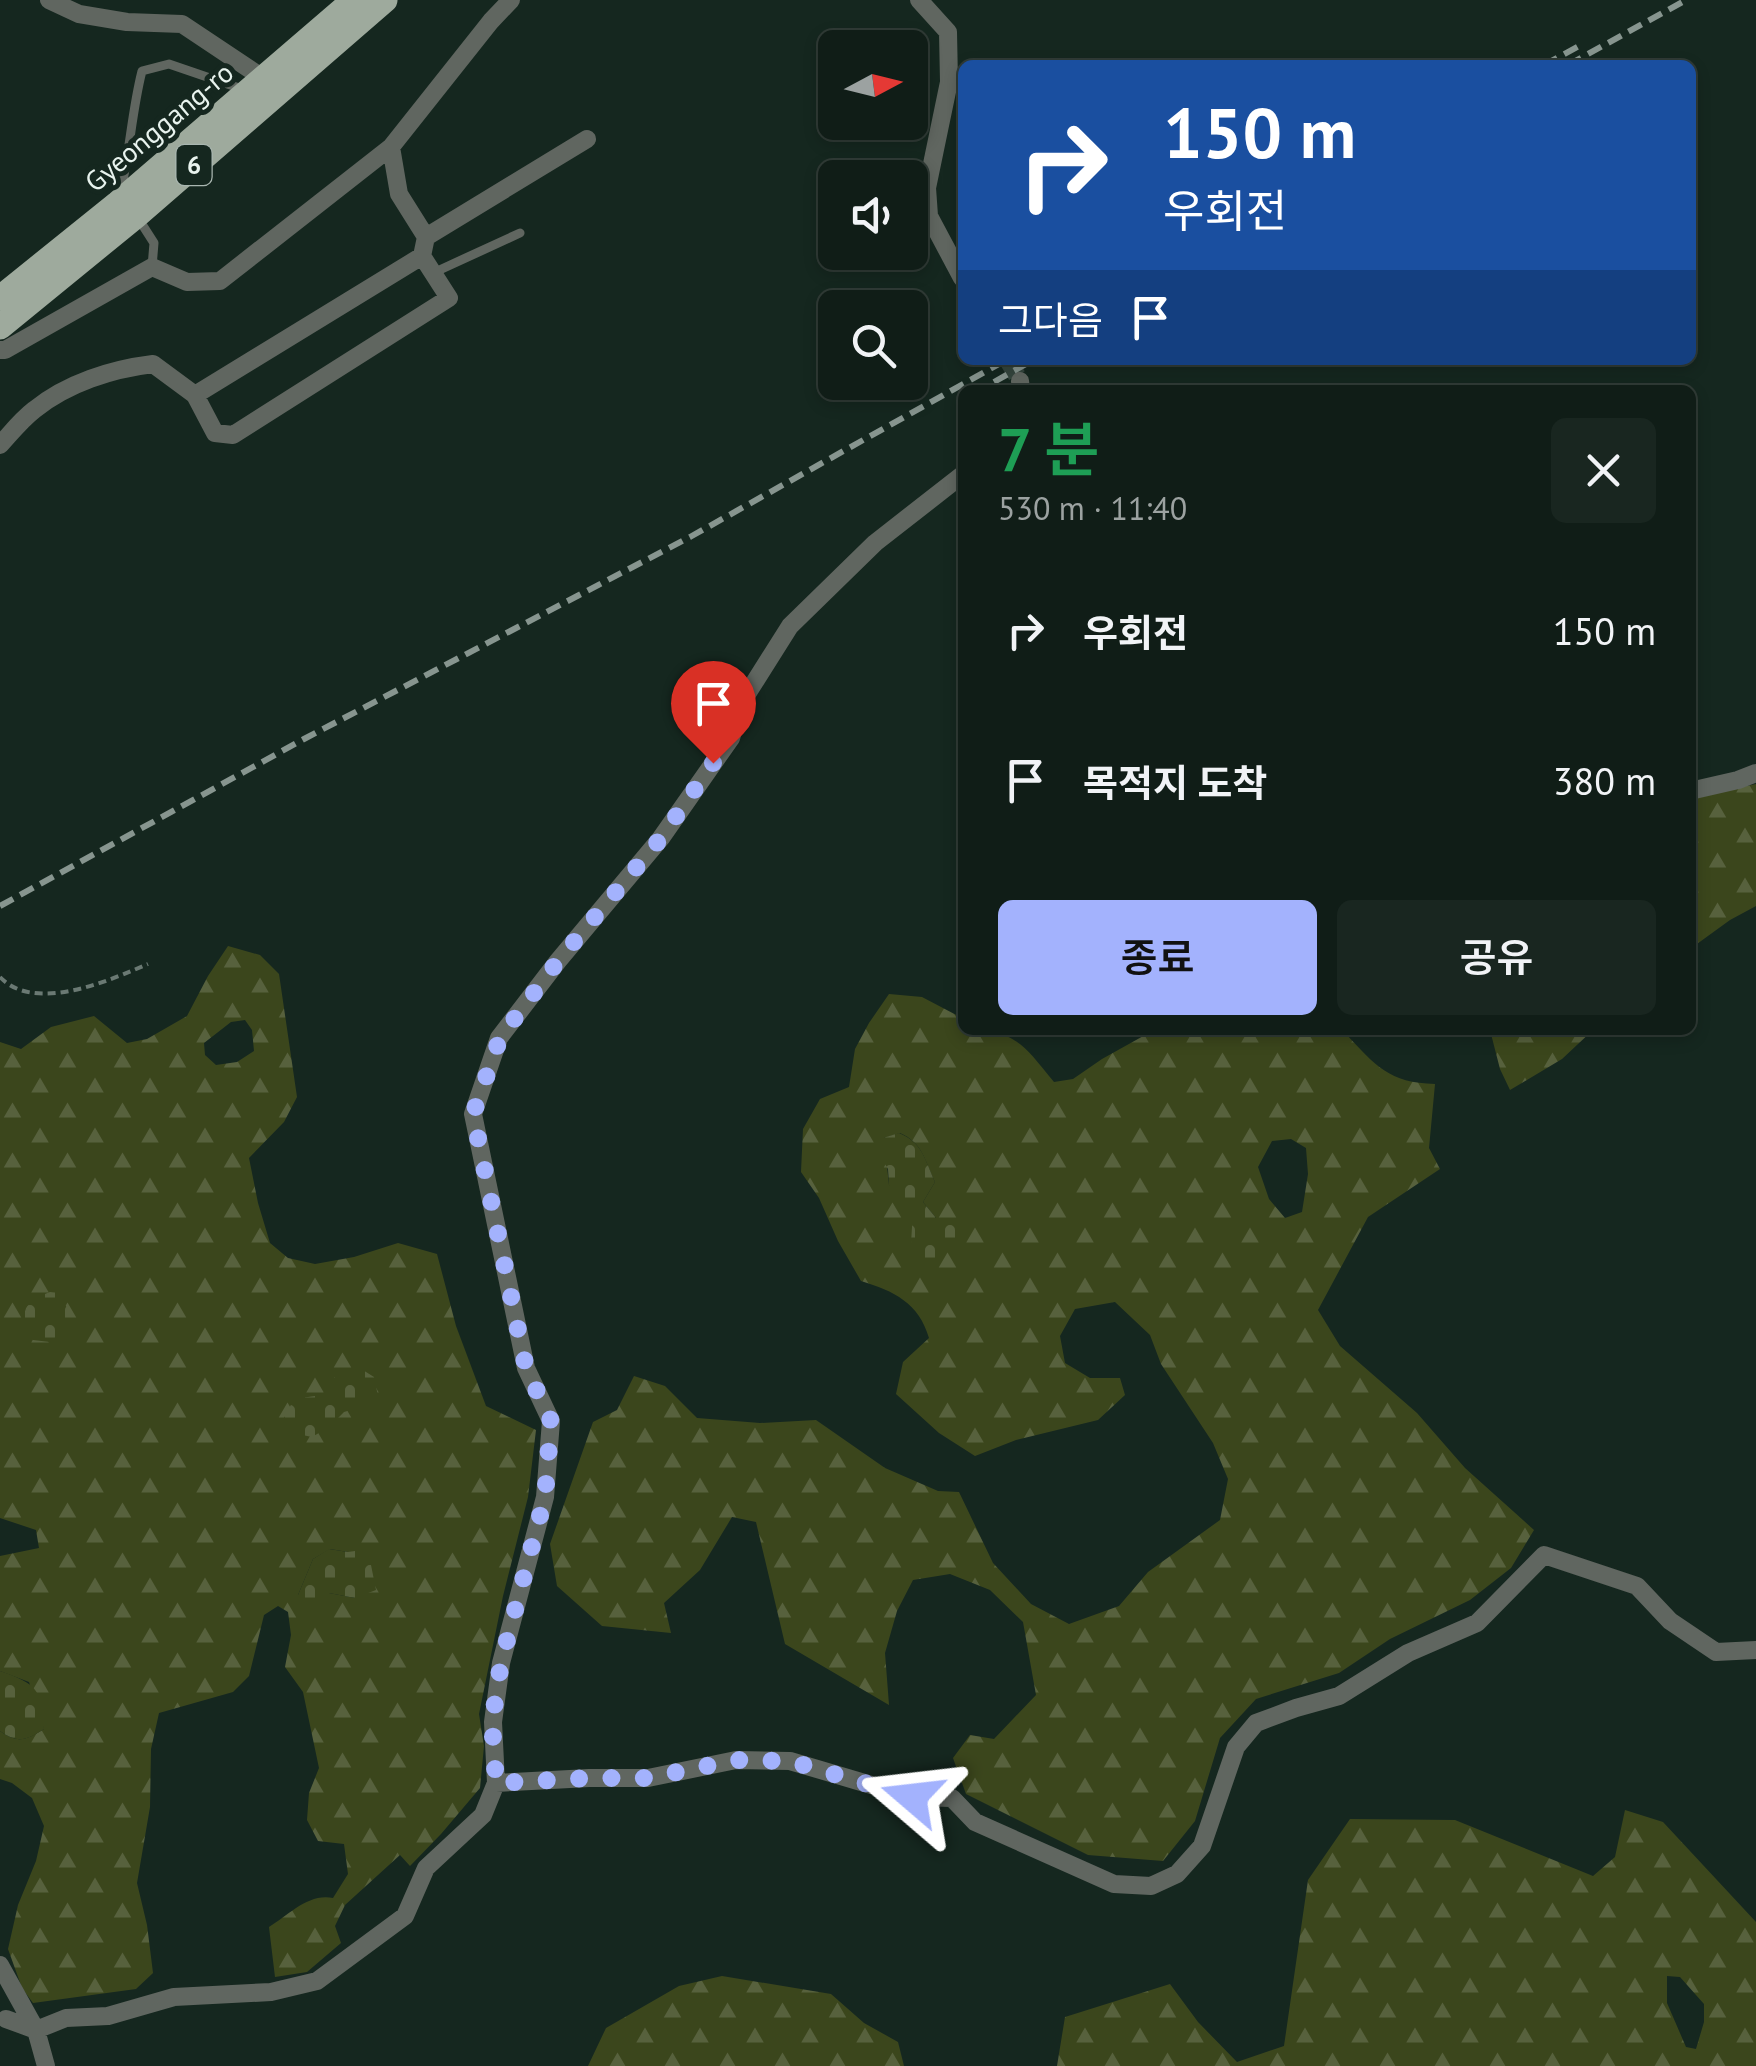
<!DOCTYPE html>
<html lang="ko">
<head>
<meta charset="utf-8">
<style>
  body { margin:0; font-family:"PT Sans","Noto Sans KR",sans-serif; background:#192620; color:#f1f3f6; height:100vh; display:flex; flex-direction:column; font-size:38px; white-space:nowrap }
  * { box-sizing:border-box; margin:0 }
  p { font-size:32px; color:#9ca2a1 }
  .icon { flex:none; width:55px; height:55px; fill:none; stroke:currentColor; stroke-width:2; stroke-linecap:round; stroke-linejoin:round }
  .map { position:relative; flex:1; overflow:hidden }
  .details { position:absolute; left:958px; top:385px; width:738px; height:650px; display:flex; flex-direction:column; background:#101d17; border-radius:15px; box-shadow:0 5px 15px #0003,0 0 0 2px #303b36 }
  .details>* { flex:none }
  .guide { position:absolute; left:958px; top:60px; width:738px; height:305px; border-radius:15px; box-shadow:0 5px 15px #0003,0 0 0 2px #303b36; background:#1a4fa0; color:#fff; overflow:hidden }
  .needle { width:65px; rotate:83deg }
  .tools { position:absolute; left:818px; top:30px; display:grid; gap:20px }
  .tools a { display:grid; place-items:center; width:110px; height:110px; border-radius:15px; background:#101d17; box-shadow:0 5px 15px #0003,0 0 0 2px #303b36; font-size:50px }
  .pin { position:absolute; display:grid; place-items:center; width:85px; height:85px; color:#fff; margin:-102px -42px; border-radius:50% 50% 50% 0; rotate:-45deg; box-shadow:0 0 10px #0007 }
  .pin .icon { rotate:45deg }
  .me { position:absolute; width:110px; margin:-55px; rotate:287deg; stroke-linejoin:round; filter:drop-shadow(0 0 8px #0008) }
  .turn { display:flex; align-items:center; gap:35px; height:210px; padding:0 40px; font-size:45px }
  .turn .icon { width:130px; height:130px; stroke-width:2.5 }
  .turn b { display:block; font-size:70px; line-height:85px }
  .then { display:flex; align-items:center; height:95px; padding:0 40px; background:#0003; gap:20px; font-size:38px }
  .round { display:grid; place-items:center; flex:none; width:105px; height:105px; border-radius:15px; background:#192620 }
  .summary { display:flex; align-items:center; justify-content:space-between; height:170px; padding:0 40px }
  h1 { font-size:60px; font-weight:600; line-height:75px; color:#1e9e55 }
  .button { display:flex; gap:20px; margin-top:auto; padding:20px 40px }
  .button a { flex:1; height:115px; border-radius:15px; background:#a3b2fd; color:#111; font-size:40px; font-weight:600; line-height:115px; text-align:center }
  .button a+a { background:#192620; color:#f1f3f6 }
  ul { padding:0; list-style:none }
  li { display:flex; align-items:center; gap:30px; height:150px; padding:0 40px }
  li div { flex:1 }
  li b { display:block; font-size:38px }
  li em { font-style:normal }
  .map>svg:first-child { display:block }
  .forest { fill:url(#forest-firs); fill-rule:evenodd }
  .cemetery { fill:url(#cemetery-stones) }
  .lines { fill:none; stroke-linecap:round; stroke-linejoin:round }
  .minor-tunnel { stroke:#35463e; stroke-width:18; stroke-dasharray:18 9; stroke-linecap:butt }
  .path { stroke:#6a7973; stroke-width:4; stroke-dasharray:8 5; stroke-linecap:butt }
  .service { stroke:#606660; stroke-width:9 }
  .minor { stroke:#606660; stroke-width:18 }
  .primary { stroke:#9eaa9d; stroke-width:25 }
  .rail { stroke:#87958f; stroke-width:6; stroke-dasharray:15 8; stroke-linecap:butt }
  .route { stroke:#a3b2fd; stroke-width:18; stroke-dasharray:0 32.4 }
  .labels { text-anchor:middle; stroke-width:10; stroke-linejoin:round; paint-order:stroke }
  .shield { fill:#15271f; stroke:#a9b6b0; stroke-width:2.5 }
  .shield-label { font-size:25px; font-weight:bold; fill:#e8f3ee }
  .street-label { font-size:28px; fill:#e8f3ee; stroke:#15271f }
</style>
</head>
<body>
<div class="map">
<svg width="1756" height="2066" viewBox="0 0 1756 2066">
  <defs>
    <pattern id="forest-firs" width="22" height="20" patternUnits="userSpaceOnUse" patternTransform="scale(2.5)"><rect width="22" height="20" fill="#3b461c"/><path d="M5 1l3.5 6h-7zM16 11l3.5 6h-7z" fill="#57613d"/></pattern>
    <pattern id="cemetery-stones" width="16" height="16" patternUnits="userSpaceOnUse" patternTransform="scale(2.5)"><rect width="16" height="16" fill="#3b461c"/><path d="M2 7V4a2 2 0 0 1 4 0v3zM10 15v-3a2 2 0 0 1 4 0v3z" fill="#57613d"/></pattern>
  </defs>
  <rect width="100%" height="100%" fill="#15271f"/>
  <path class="forest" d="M1756,784V906L1730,920L1690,949V798Z
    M228,946L260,955L279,974L297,1097L284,1122L249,1158L258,1203L270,1243L288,1258L315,1264L354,1257L398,1243L437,1254L456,1326L486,1406L536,1430L528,1497L503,1596L479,1714L484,1746L480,1788L441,1834L410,1866L400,1855L345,1905L335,1926L341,1943L307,1972L275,1977L269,1927C289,1915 308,1893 333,1898L348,1874L344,1844L318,1841L307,1820L309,1793L319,1768L303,1692L285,1667L291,1635L288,1612L278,1606L264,1615L249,1676L233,1692L159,1713L151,1749L150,1807L137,1883L147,1925L153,1973L136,1989L33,2003L22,1988L8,1949L18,1905L36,1861L44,1826L32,1798L12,1783L0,1779V1731C18,1744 26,1740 44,1729L29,1682L0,1671V1556L39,1548L36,1530L0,1518V1042L21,1049L51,1027L94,1016L127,1043L147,1039L187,1016L208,976ZM245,1020L252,1030L254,1051L237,1062L216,1065L205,1055L204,1043L231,1022ZM330,1549L348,1552L355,1598L329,1593L298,1595L313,1559Z
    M889,994L922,997L962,1018V1030C1016,1030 1022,1043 1054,1082L1073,1079L1102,1059L1154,1030H1346V1034C1375,1065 1389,1083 1435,1084L1429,1148L1440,1169L1368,1217L1318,1310L1340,1346L1417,1413L1465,1468L1534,1530L1511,1568L1470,1600L1390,1639L1339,1673L1256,1699L1220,1738L1195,1821L1163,1861L1088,1855L966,1794L953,1758L970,1735L994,1739L1036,1695L1023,1622L990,1590L950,1574L913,1580L897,1611L885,1653L889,1705L785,1644L756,1522L732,1517L700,1570L664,1603L671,1633L602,1626L557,1586L550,1544L593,1422L617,1410L634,1376L665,1386L697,1418L760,1423L816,1420L885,1468L938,1491L959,1492L993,1563L1031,1604L1069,1624L1119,1606L1148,1572L1220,1520L1228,1479L1213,1443L1161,1364L1150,1335L1115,1302L1075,1309L1060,1336L1065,1363L1090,1378H1120L1125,1395L1098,1420L1016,1440L975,1456L939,1433L896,1394L903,1362L929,1338C919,1303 894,1291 861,1281L838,1241L819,1198L801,1172L803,1129L820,1099L849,1087L855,1049L869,1023ZM900,1133C923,1143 925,1161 935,1182L923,1202L936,1218L914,1223V1210L889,1185L884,1138ZM1291,1139L1306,1148L1308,1174L1302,1212L1285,1218L1269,1199L1258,1167L1272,1141Z
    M1490,1030H1593L1562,1059L1510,1090L1500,1069Z
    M1625,1810L1663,1822L1756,1922V2066H1057L1065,2017L1170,1984L1198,2022L1237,2062L1284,2046L1308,1880L1350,1819L1455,1820L1593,1876L1615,1857ZM1667,1976L1680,1977L1704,2004V2022L1696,2049L1686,2047L1667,2003Z
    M722,1976L831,1994L864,2023L898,2042L904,2066H588L606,2028L679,1986Z"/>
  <path class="cemetery" d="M899,1133C923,1143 925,1160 935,1182L923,1202L936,1218L957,1222L960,1239L940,1259L920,1258L911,1244L913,1210L895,1206L889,1185L888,1169L880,1156L883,1138Z
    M50,1292L59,1293L68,1310L67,1327L50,1342L33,1340C19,1313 21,1303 50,1292Z
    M358,1367L374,1377L378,1396L364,1406L344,1412L329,1427L312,1437L288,1432L283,1420L294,1399L322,1395L337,1374Z
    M329,1549L348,1552L362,1550L370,1560L376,1590L355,1598L329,1593L321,1607L309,1611L298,1595L313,1559Z
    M0,1671C37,1684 42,1689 44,1729C27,1740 18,1744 0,1731Z"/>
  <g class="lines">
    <path class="minor-tunnel" d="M1008,360L1020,381"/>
    <path class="path" d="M0,977C35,1014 110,980 148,964"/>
    <path class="service" d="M121,190C130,150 132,110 142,71L169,64L245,90
      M138,218L154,243L152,267
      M433,273L520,233"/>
    <path class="minor" d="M49,0L79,14L127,22L182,24L263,78
      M919,0L948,32L949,82L927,188L929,216L962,278
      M391,147L399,194L426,237
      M0,350H5L152,267L187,282L220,281L391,147L491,21L511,0
      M1020,381L1021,390
      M195,395L215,433L233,435L449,298L422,256
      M0,445C11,433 21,420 34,410C67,383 112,369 153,364L195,395L422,256L426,237L587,139
      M1690,791L1738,780L1756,773
      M496,1783L589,1778H648L736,1760L790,1761L912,1797L952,1798L975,1822L1114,1884L1151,1886L1177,1874L1202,1846L1236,1747L1256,1723L1296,1708L1339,1696L1408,1653L1477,1623L1544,1555L1637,1586L1670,1621L1716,1652L1756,1650
      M0,1965L36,2030L46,2066
      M6,2019L36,2030L66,2018L108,2016L174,1997L271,1992L317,1981L405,1916L426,1868L483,1815L496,1783L493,1722L501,1663L545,1497L551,1421L526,1368L473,1114L499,1038L558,961L661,838L731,738L742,702L790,626L875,543L962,475"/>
    <path class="primary" d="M0,298L118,203L354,0
      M0,327L136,216L385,0"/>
    <path class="rail" d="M1544,65L1579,46
      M1568,65L1686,0
      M994,382L1033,360
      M0,906L304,739L690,537L1006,360"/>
  </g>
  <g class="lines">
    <path class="route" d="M713,763L661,838L558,961L500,1038L473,1114L526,1368L551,1421L545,1497L501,1663L492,1722L496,1783L589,1778H648L736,1760L790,1761L912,1797"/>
  </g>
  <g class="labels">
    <rect class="shield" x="176.5" y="145" width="35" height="40" rx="8"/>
    <g class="shield-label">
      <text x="194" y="174">6</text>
    </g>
    <g class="street-label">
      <text transform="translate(159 127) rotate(-40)" y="10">Gyeonggang-ro</text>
    </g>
  </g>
</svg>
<div class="tools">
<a><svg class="needle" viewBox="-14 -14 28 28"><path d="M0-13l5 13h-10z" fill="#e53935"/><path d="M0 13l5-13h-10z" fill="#9ca2a1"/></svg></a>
<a><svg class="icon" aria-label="sound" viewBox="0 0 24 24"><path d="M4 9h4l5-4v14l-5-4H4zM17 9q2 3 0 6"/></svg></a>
<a><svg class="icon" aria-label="search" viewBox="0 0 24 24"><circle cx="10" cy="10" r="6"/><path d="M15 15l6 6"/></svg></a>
</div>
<div class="pin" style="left:713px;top:763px;background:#d93025"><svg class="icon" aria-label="arrive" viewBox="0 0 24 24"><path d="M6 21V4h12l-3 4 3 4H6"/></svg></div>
<svg class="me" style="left:912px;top:1797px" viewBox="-20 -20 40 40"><path d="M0-17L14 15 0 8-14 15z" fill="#a3b2fd" stroke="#fff" stroke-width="4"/></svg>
<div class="guide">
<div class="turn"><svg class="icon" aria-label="right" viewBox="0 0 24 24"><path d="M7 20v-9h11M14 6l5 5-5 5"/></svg><div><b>150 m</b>우회전</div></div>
<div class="then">그다음<svg class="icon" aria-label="arrive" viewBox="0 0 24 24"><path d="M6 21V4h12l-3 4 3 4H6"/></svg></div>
</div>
<section class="details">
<div class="summary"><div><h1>7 분</h1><p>530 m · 11:40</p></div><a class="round"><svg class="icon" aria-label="close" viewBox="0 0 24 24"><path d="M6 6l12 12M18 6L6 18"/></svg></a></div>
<ul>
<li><svg class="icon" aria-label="right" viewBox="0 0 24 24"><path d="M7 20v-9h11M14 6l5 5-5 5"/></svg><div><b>우회전</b></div><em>150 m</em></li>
<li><svg class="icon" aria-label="arrive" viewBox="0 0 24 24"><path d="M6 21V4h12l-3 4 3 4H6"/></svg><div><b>목적지 도착</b></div><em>380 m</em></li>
</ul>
<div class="button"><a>종료</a><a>공유</a></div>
</section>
</div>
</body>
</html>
